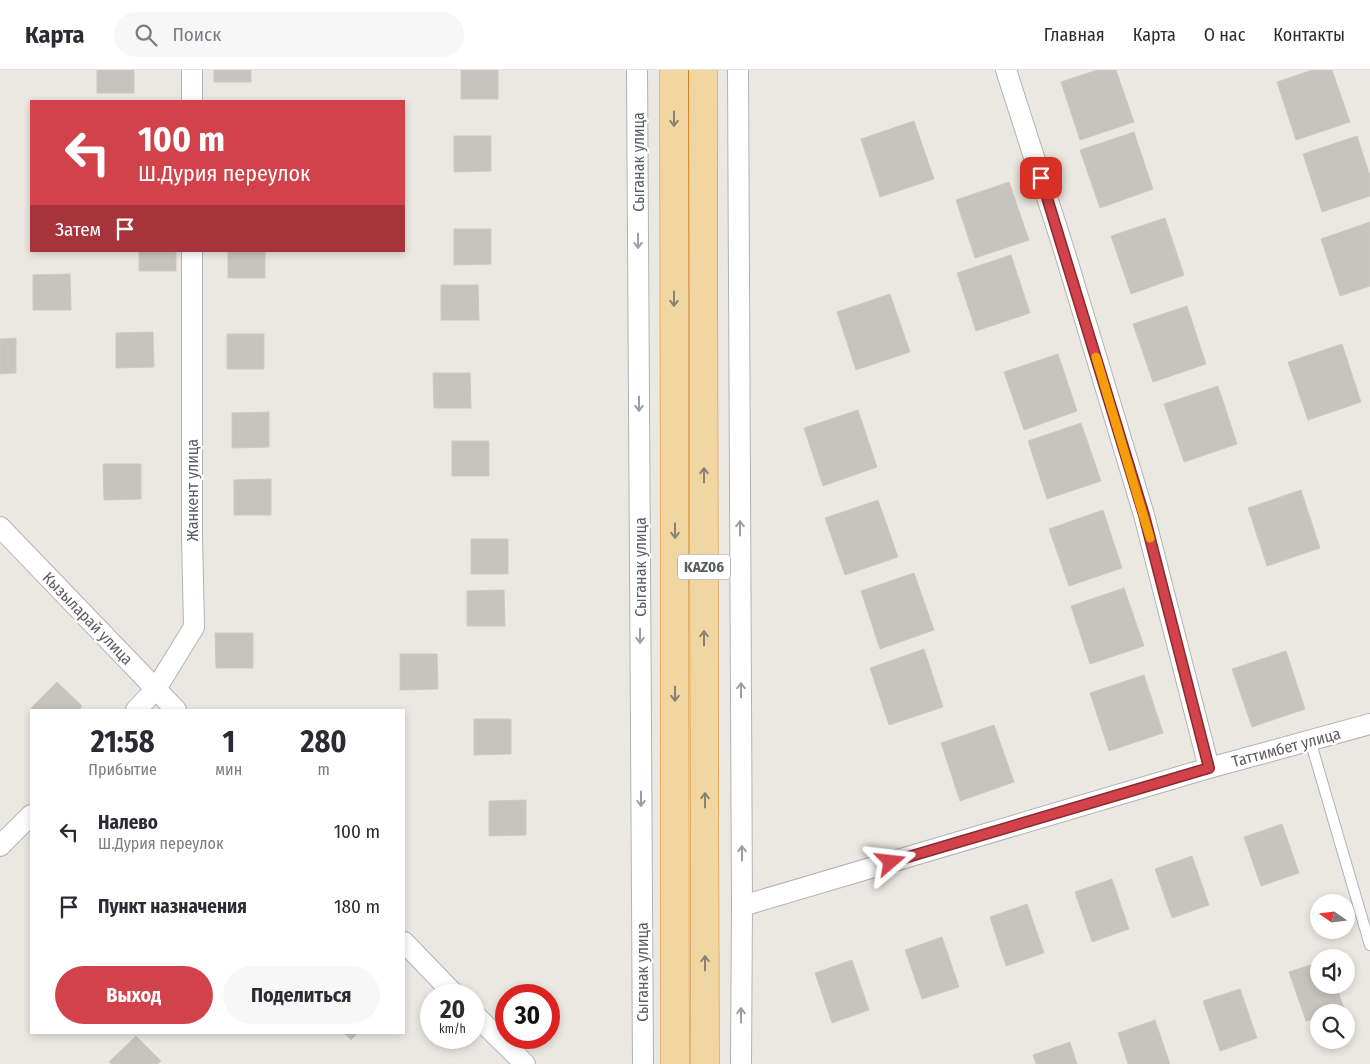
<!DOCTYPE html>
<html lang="ru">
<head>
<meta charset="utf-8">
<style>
  body { margin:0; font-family:"Fira Sans Condensed",sans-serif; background:#f7f7f7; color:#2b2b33; height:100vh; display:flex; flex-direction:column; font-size:19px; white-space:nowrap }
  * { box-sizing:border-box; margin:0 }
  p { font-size:16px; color:#7c7c81 }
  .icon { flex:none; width:28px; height:28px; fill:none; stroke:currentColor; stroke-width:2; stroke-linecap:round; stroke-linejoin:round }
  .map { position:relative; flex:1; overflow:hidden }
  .panel { position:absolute; left:30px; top:639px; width:375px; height:325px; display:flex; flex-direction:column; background:#fff; border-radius:0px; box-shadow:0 2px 8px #0003 }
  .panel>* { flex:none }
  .guide { position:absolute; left:30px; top:30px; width:375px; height:152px; border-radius:0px; box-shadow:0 2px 8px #0003; background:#d2424a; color:#fff; overflow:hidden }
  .needle { width:32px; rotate:284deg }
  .controls { position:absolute; left:1310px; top:824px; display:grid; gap:10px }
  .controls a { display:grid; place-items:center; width:45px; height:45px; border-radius:50%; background:#fff; box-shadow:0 2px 8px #0003; font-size:25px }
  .speed { position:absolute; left:420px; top:914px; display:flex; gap:10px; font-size:25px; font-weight:700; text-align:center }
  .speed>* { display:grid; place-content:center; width:65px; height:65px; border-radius:50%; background:#fff; box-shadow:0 2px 8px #0003; line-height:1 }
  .speed small { font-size:12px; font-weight:400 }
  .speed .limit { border:8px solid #d22; background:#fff; color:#111 }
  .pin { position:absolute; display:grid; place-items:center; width:42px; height:42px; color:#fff; margin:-21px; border-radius:10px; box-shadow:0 2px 8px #0006 }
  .me { position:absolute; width:55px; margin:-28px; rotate:73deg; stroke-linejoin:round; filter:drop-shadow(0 0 4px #0008) }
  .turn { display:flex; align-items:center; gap:18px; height:105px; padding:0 25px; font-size:22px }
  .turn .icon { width:65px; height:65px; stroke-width:2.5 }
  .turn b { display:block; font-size:35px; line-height:42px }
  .then { display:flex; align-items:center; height:48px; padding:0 25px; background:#0003; gap:10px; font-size:19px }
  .eta { display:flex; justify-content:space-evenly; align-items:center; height:85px; text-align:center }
  .eta b { font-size:30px; font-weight:700; line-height:35px }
  .action { display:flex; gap:10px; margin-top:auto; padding:10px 25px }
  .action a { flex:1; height:58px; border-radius:30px; background:#d2424a; color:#fff; font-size:20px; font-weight:700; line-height:58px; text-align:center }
  .action a+a { background:#f7f7f7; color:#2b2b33 }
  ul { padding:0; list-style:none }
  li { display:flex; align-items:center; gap:15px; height:75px; padding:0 25px }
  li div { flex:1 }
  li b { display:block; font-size:19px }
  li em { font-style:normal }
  header { display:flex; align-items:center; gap:30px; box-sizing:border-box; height:70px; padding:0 25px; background:#fff; border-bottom:1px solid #e1e1e2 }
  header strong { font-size:24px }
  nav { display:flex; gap:28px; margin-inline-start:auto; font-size:18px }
  .search { width:350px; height:45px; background:#f7f7f7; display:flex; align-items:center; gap:12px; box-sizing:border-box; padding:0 18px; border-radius:28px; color:#7c7c81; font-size:19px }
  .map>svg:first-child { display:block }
  .building { fill:#c7c3bf; stroke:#cfc9c2 }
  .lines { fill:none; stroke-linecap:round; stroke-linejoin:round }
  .service-casing { stroke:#b0b3b6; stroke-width:12 }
  .minor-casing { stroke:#b0b3b6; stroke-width:22 }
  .trunk-casing { stroke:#d1801d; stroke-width:29 }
  .service { stroke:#fff; stroke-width:10 }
  .minor { stroke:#fff; stroke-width:20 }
  .trunk { stroke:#f2d6a2; stroke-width:28 }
  .oneway { stroke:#888274 }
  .oneway2 { stroke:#9d9ea0 }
  .route-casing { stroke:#882b30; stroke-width:12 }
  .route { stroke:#d2424a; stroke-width:9 }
  .slow { stroke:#f59e0b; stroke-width:9 }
  .labels { text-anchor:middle; stroke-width:4.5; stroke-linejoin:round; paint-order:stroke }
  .shield { fill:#fff; stroke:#8c8e90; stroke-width:1 }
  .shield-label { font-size:15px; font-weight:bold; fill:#5b5e61 }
  .street-label { font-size:16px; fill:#5b5e61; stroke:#fff }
</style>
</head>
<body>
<header>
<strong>Карта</strong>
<div class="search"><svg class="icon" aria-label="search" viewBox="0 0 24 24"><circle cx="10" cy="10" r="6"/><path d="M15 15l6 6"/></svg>Поиск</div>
<nav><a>Главная</a><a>Карта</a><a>О нас</a><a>Контакты</a></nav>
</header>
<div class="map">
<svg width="1370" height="994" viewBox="0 0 1370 994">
  <rect width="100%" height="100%" fill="#ebe8e2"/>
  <path class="building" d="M97,0H134V23H97Z
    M214,0H251V12H214Z
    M461,0H498V29H461Z
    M1097,0H1116L1134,52L1080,70L1061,12Z
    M1312,0H1332L1350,52L1296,70L1277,12Z
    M914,51L934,109L880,127L861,69Z
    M1134,62L1153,119L1100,138L1080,80Z
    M454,66H491V101L454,102Z
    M1357,66L1370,106V126L1322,142L1303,84Z
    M1009,112L1029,170L975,188L956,130Z
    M1165,148L1184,205L1131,224L1111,166Z
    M1370,152V216L1340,226L1321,169Z
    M454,159H491V194L454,195Z
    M139,181H176V201H139Z
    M228,181H265V208H228Z
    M1011,185L1030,243L976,261L957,203Z
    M70,204L71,240H33V205Z
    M441,215H478L479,250H441Z
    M890,224L910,282L856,300L837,242Z
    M1187,236L1206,294L1153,312L1133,254Z
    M153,262L154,297L116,298V263Z
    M227,264H264V299H227Z
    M16,268V303L0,304V269Z
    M1342,274L1361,332L1308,350L1288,292Z
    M1058,284L1077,341L1024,360L1004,302Z
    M433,303H470L471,338H434Z
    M1218,316L1237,374L1184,392L1164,334Z
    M858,340L877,397L823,416L804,358Z
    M269,342V377L232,378V343Z
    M1081,353L1101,411L1047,429L1028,371Z
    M452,371H489V406H452Z
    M103,394H141V429L104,430Z
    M271,409V445H234V410Z
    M1301,420L1320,478L1267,496L1248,438Z
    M878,430L898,487L845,505L825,448Z
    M1103,440L1122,498L1069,516L1049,459Z
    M471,469H508V504H471Z
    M914,503L934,560L880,579L861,521Z
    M1124,518L1144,576L1090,594L1071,536Z
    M504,520L505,556H467V521Z
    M215,563H253V598H216Z
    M924,579L943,637L889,655L870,598Z
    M1286,581L1305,639L1252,657L1232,599Z
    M400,584H437L438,619L400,620Z
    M1144,605L1163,663L1109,681L1090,623Z
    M57,612L82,636L79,640H34L31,638Z
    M474,649H511V684L474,685Z
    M994,655L1014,712L960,731L941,673Z
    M526,730V765L489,766V731Z
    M1282,754L1299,803L1261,816L1244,767Z
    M1192,786L1209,835L1172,848L1155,799Z
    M1112,809L1129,859L1092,872L1075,822Z
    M1027,834L1044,883L1006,896L990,847Z
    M942,867L959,917L922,929L905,880Z
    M852,890L869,940L832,953L815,903Z
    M1319,892V915H1336L1344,938L1332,942H1319V947L1306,951L1289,902Z
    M1240,919L1257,968L1220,981L1203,931Z
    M1155,950L1170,994H1128L1118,963Z
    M343,962H359L351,970Z
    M136,966L161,991L157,994H112L109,992Z
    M1070,972L1077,994H1036L1033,985Z"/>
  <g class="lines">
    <g class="service-casing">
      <path id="service" d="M1310,670L1370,875"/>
    </g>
    <g class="minor-casing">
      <path id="minor" d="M637,0L643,994
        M738,0L742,836L741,994
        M1006,0L1064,180L1144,445L1209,698
        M192,31V0
        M0,457L176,640
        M136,640L156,619L194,557L192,466V181
        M0,776L31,745
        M742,836L1209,698L1370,654
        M404,872L455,925
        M474,944L525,994"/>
    </g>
    <g class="trunk-casing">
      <path id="trunk" d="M674,0L675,994
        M703,0L705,994"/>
    </g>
    <use href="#service" class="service"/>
    <use href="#minor" class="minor"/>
    <use href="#trunk" class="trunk"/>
  </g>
  <defs><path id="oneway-shaft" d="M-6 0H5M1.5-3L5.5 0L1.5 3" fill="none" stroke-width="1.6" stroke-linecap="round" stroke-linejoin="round" transform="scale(1.25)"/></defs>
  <g class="oneway">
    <use href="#oneway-shaft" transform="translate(674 49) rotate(90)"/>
    <use href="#oneway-shaft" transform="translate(674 229) rotate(90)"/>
    <use href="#oneway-shaft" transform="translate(704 405) rotate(-90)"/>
    <use href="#oneway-shaft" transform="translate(675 461) rotate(90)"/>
    <use href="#oneway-shaft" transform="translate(704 568) rotate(-90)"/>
    <use href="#oneway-shaft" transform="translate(675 624) rotate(90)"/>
    <use href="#oneway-shaft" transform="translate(705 730) rotate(-90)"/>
    <use href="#oneway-shaft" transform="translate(705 893) rotate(-90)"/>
  </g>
  <g class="oneway2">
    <use href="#oneway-shaft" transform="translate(638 171) rotate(90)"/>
    <use href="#oneway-shaft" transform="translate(639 334) rotate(90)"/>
    <use href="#oneway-shaft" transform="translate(740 458) rotate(-90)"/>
    <use href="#oneway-shaft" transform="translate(640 566) rotate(90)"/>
    <use href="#oneway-shaft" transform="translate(741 620) rotate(-90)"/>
    <use href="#oneway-shaft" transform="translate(641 729) rotate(90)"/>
    <use href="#oneway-shaft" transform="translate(742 783) rotate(-90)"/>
    <use href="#oneway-shaft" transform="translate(741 945) rotate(-90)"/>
  </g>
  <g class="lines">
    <g class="route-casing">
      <path id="route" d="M891,792L1209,698L1144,445L1041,108"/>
    </g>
    <use href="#route" class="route"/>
    <path class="slow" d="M1096,287L1150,468"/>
  </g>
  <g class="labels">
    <rect class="shield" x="678" y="484.5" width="52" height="25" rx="4"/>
    <g class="shield-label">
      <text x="704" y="502">KАZ06</text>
    </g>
    <g class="street-label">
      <text transform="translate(638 92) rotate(-90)" y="6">Сыганак улица</text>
      <text transform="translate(192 420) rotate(-90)" y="6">Жанкент улица</text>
      <text transform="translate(640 497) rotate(-90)" y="6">Сыганак улица</text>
      <text transform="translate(88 548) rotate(46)" y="6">Кызыларай улица</text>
      <text transform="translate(1286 677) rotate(-15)" y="6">Таттимбет улица</text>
      <text transform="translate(642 902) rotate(-90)" y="6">Сыганак улица</text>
    </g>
  </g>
</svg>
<div class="controls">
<a><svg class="needle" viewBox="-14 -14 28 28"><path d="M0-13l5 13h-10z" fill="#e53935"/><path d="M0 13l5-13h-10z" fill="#7c7c81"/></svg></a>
<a><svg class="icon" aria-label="sound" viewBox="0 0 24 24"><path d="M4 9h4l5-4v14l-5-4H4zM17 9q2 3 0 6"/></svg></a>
<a><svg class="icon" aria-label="search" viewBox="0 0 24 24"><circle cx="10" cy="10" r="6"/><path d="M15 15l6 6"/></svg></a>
</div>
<div class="speed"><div>20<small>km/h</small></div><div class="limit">30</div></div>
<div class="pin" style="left:1041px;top:108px;background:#d93025"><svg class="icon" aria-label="arrive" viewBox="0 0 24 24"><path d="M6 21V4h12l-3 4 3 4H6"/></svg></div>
<svg class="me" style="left:891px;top:792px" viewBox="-20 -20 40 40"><path d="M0-17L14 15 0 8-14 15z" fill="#d2424a" stroke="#fff" stroke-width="4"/></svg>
<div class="guide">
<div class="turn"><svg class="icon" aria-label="left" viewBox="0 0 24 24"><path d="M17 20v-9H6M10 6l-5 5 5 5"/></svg><div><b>100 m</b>Ш.Дурия переулок</div></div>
<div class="then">Затем<svg class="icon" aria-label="arrive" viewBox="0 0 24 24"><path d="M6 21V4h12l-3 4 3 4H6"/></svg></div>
</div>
<section class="panel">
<div class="eta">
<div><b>21:58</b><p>Прибытие</p></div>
<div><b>1</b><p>мин</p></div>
<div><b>280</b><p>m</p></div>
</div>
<ul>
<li><svg class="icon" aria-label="left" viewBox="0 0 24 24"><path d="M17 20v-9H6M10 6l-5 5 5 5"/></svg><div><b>Налево</b><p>Ш.Дурия переулок</p></div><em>100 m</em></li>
<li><svg class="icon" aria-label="arrive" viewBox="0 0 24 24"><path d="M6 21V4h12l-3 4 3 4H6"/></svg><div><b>Пункт назначения</b></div><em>180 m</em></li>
</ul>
<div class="action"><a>Выход</a><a>Поделиться</a></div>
</section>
</div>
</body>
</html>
